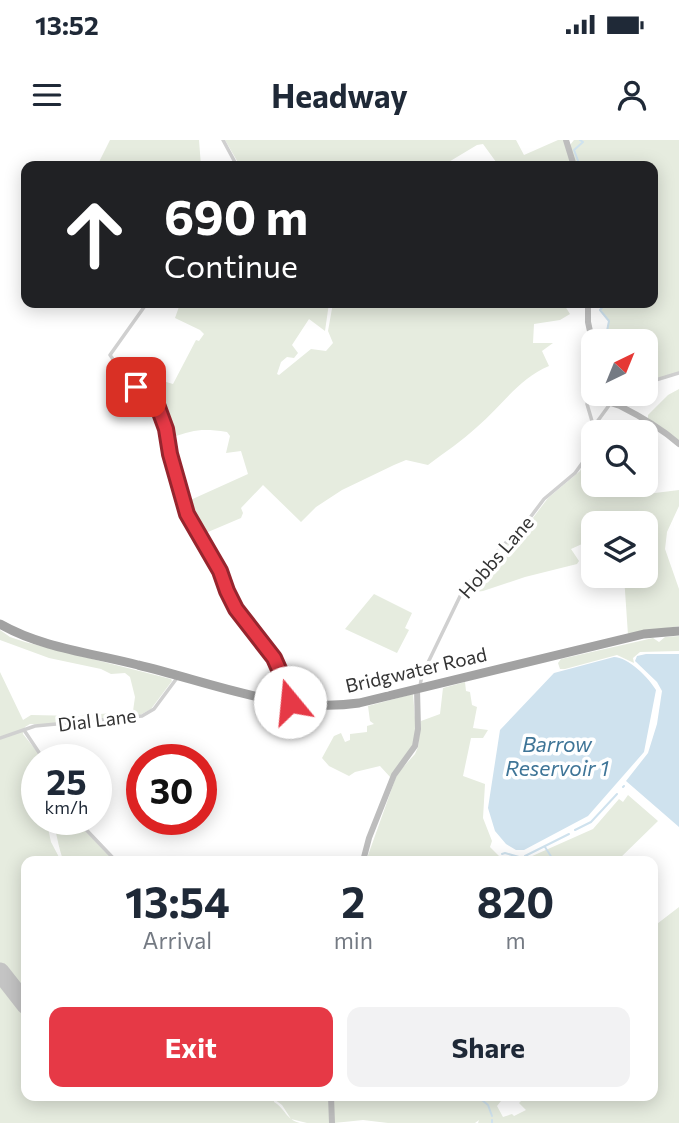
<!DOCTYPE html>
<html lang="en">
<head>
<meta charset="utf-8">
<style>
  body { margin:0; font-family:Commissioner,sans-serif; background:#f2f2f3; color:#1f2937; height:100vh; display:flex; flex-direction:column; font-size:26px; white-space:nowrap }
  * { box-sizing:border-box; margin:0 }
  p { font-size:23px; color:#747a83 }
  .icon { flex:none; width:38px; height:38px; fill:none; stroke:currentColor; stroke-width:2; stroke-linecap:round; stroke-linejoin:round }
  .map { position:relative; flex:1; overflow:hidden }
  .sheet { position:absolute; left:21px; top:716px; width:637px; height:245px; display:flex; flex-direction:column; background:#fff; border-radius:14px; box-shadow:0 4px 18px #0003 }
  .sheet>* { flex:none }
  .guide { position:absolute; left:21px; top:21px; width:637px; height:147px; border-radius:14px; box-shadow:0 4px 18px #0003; background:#202124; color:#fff; overflow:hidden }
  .needle { width:46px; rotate:43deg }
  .tools { position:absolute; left:581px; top:189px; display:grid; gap:14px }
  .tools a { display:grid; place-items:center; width:77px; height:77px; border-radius:14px; background:#fff; box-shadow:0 4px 18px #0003; font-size:35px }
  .speed { position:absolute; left:21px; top:604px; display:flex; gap:14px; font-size:35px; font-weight:700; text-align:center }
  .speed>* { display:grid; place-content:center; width:91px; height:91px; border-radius:50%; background:#fff; box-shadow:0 4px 18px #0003; line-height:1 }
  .speed small { font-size:18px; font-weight:400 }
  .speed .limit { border:10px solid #d22; background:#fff; color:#111 }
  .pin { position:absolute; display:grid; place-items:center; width:60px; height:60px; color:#fff; margin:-30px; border-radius:14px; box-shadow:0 4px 10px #0006 }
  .me { position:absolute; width:77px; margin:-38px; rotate:343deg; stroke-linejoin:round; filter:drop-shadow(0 0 5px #0008) }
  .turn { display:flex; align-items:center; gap:24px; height:147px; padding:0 28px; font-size:32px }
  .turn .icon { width:91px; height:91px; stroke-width:2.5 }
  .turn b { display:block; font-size:49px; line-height:60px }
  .eta { display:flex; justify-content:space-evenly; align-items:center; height:119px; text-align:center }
  .eta b { font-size:42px; font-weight:700; line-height:49px }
  .cta { display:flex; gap:14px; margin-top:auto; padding:14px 28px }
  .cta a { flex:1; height:80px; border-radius:14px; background:#e63946; color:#fff; font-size:28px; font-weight:700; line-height:80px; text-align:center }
  .cta a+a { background:#f2f2f3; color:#1f2937 }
  .status { display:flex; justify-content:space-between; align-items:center; height:49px; padding:0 35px; background:#fff; direction:ltr }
  .status svg { height:19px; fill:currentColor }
  header { display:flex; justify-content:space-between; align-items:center; height:91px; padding:0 28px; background:#fff; font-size:32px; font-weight:700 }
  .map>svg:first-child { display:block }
  .green { fill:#e6ecdf }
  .water { fill:#cfe2ee }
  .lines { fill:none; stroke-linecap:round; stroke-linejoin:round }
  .stream { stroke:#cfe2ee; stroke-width:2 }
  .runway { stroke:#c4c4c4; stroke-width:19 }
  .minor { stroke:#d0d0d0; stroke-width:3.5 }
  .secondary { stroke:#bdbdbd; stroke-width:6 }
  .trunk { stroke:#a2a2a2; stroke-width:9 }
  .route-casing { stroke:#96252e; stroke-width:18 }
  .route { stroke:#e63946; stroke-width:12 }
  .labels { text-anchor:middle; stroke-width:7; stroke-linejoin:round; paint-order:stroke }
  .street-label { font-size:19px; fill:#333; stroke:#fff }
  .water-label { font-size:21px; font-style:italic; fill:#3f7597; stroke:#fff }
</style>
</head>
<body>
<div class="status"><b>13:52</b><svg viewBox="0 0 49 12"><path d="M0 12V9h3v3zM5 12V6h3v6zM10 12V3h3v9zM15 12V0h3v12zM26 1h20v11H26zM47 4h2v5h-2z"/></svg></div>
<header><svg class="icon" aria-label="menu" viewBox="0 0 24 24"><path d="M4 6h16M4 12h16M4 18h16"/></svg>Headway<svg class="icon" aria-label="person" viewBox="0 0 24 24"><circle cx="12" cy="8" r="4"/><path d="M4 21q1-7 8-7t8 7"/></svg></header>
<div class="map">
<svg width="679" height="983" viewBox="0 0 679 983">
  <rect width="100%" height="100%" fill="#fff"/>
  <path class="green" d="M110,0H199L201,26H97Z
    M225,0H516L524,15L558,0H564L572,26H499L483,4L477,5L442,26H405L399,23L398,26H240Z
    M574,0H679V232L646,242V201H604L609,181L599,167L593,165V163H653V26H576L570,5Z
    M187,163H329L325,191L309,179L292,205L298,213L294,218L287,217L281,222L277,234L279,235L311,209L326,211L333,203L328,191L333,163H563L570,174L560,180L534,184L533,203H553L542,211L549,226C518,239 502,266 477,287C462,301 445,312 428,325L406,320L394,325L342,350L316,367L301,382L263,345L241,368L243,373L241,378L201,395L186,362L248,334L241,311L226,313L230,296L227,292C200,288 195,290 170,298C168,285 163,262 154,254C142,243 133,247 122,229L173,244L196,200L199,201L204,194L200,190L175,178L180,164Z
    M679,249V301L648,281V275L668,255Z
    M593,306V345H617L619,350L629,348L647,354L679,350V366L667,392L665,409L679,449V486L628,495L624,436H646V383H593V399L571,409L579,421L577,424L525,437L483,451L468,453L461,457L466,447L506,405L520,395L548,358L580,331Z
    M374,454L412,473L405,488L409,490L397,513L345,489Z
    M0,490L10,497L25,502L171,539L172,541L151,569L140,575L56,585L30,584L25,587L23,594L43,619L37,620V679H46L51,702L61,721H26V861L0,828V532L23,580L31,575L79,576L133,571L135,557L130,537L125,533L111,534L101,529L49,518L0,500Z
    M679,496V511L640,512L633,518L634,523L617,515L565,529H560L558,523L561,519L653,498L659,502L665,497Z
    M465,542L466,551L470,552L472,565L477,567L473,588L488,590L483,598H471L463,636L485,644L483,678L492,701L490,707L504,721H516H366L397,634L415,614L418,607L421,581L440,574L443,548Z
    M413,554L416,590L413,609L391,638L380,626L355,632L349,636L329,626L322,618L334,596L341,593L345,602L350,600V594L367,592V586L374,584L370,581L368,566Z
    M628,655L658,681L617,721H521L593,689L619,659L623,662Z
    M50,679H58L62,685L69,679H74L114,721H64C57,707 58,690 50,679Z
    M679,767V983H478L479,980L475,983H388L363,980L334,983L333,956H505L497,966L503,977L512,974L514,976L526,970L519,963L522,960L518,956H653V787Z
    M0,835L26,868V956H329V983H307L291,979L282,965L274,959V962C285,968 286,980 300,983H0Z"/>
  <path class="water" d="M646,514H679V687L626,641L648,613L657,584L662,551L657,542L635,521L637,516Z
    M614,517C628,517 649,538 656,550L644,612L588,676L524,710H516L506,704L495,691L488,668L500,590L554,533Z"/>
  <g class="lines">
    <path class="stream" d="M580,26L574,10L583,2L580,0
      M605,201L609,181L600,170L606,163
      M608,258V254
      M623,647L624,646
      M575,690L591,682L617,654
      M545,707L554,721
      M502,714L505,713L519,717
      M525,716L569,694
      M495,721L499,717
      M477,956L488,965L492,976
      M492,980V983"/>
    <path class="runway" d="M0,832L26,865"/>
    <path class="minor" d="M223,0L237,26
      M147,163L110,215L130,243L149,253L155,259L166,289L170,314L187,374L220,431L227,451L236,469L274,518L290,554V560
      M646,243L679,233
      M591,251L587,264L594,288
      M616,263L626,254
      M593,295L594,286L610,264
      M420,546L422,535L464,448L504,404L517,395L544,359L575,333L583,322L593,301
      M24,590L44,620
      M0,598L35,586L142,576L154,569L177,538
      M76,679L116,721"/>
    <path class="secondary" d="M566,0L574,26
      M588,163V182L593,205
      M593,217L587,235L594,255C602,262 611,262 620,266C640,276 662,289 679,304
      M363,721L369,698L394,635L415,606L418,589L417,549
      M331,956L332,983"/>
    <path class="trunk" d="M0,484C42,508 92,513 138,525C210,542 284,574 359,563L644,494L679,491"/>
  </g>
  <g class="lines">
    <g class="route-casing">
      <path id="route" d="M136,247L149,253L155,259L166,289L170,314L187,374L220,431L227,451L236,469L274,518L290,554V562"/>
    </g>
    <use href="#route" class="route"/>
  </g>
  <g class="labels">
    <g class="street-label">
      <text transform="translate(496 417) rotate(-49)" y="7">Hobbs Lane</text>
      <text transform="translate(416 530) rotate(-13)" y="7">Bridgwater Road</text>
      <text transform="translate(97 580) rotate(-7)" y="7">Dial Lane</text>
    </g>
    <g class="water-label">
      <text x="557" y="612">Barrow<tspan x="557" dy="24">Reservoir 1</tspan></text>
    </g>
  </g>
</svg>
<div class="tools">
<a><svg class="needle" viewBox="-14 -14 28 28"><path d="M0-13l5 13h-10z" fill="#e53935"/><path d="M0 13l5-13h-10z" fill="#747a83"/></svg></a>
<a><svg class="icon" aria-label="search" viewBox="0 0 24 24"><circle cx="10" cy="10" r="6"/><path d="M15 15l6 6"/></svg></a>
<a><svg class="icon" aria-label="layers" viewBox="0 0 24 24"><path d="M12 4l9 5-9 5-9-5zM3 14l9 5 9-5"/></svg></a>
</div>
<div class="speed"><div>25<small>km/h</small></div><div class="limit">30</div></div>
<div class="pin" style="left:136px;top:247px;background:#d93025"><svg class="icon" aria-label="arrive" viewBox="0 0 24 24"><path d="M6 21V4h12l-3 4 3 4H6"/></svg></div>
<svg class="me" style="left:290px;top:562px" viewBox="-20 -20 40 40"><circle r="19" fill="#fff"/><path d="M0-13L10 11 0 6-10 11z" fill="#e63946"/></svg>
<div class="guide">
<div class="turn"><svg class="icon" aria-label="ahead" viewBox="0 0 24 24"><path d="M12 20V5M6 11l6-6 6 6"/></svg><div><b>690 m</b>Continue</div></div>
</div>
<section class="sheet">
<div class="eta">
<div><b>13:54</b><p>Arrival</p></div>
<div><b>2</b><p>min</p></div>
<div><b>820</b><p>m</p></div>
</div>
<div class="cta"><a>Exit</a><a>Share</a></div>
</section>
</div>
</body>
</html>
